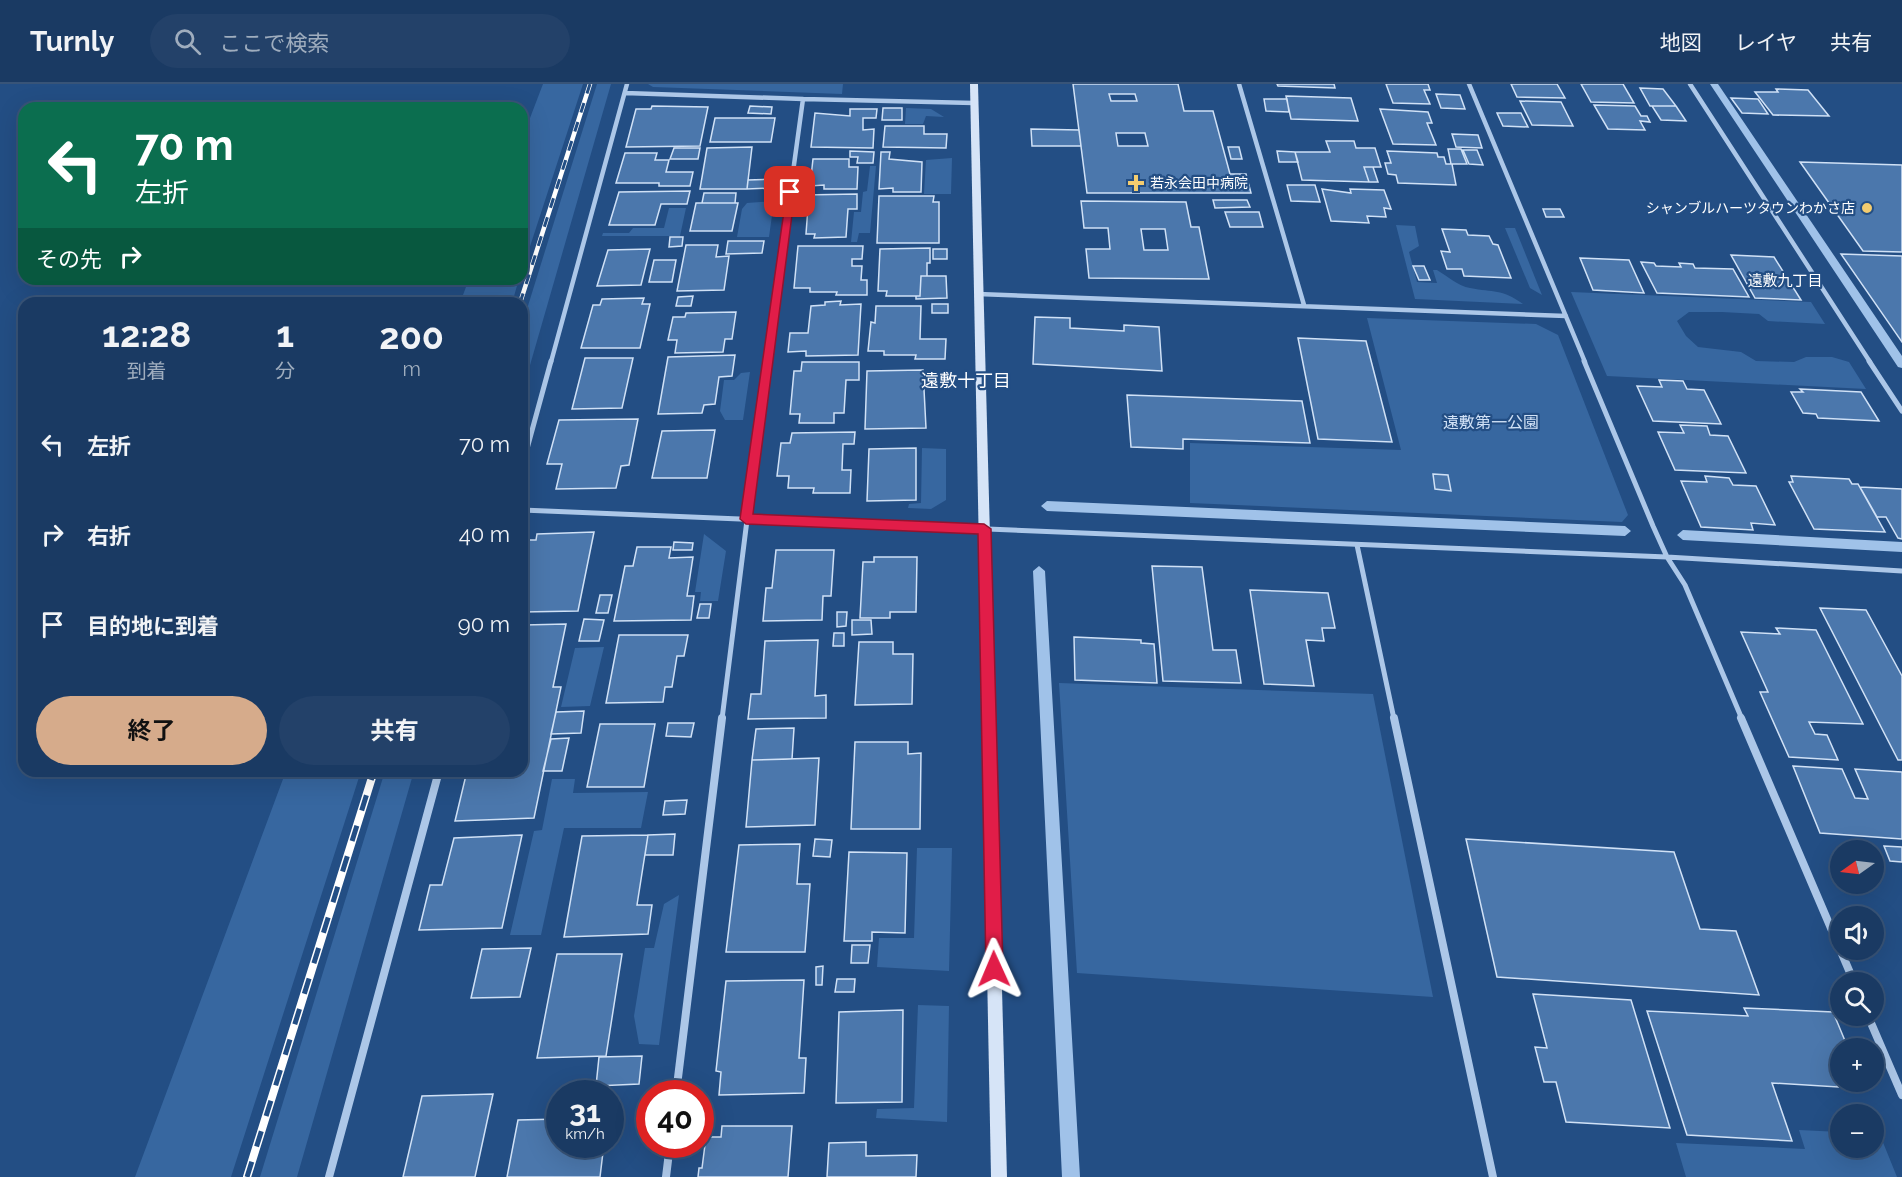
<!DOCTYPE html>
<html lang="ja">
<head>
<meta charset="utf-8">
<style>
  body { margin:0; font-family:Raleway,"Noto Sans JP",sans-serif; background:#234169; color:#f1f3f6; height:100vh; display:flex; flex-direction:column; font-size:22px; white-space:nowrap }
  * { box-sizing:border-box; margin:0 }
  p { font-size:20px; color:#9fadbe }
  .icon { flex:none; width:33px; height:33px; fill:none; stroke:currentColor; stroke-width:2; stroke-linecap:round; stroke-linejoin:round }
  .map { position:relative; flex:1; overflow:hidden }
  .drawer { position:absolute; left:18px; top:213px; width:510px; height:480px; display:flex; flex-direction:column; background:#1a3a63; border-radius:18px; box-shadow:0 6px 24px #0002,0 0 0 2px #385478 }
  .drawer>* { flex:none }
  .banner { position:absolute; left:18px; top:18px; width:510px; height:183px; border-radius:18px; box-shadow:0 6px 24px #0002,0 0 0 2px #385478; background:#0b6e4f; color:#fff; overflow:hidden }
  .needle { width:39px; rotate:256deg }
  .controls { position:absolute; left:1830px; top:756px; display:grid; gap:12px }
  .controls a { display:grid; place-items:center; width:54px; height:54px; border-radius:50%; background:#1a3a63; box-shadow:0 6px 24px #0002,0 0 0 2px #385478; font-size:30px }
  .speed { position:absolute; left:546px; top:996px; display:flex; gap:12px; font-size:30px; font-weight:700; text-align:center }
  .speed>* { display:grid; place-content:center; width:78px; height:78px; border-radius:50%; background:#1a3a63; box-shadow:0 6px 24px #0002,0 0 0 2px #385478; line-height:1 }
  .speed small { font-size:15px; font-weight:400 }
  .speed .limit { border:9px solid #d22; background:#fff; color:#111 }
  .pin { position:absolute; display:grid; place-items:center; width:51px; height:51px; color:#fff; margin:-26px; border-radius:12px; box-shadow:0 3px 9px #0006 }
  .me { position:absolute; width:66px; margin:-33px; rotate:359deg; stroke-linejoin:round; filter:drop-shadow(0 0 4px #0008) }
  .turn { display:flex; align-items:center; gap:21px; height:126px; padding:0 18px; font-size:27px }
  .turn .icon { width:78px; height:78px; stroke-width:2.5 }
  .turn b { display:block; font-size:42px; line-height:51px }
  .then { display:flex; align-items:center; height:57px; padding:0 18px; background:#0003; gap:12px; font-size:22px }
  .eta { display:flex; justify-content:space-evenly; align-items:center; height:102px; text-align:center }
  .eta b { font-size:36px; font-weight:700; line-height:42px }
  .action { display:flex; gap:12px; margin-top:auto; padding:12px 18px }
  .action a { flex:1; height:69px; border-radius:36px; background:#d6ab8b; color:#111; font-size:24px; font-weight:700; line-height:69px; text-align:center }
  .action a+a { background:#234169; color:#f1f3f6 }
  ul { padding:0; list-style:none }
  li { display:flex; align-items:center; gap:18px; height:90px; padding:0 18px }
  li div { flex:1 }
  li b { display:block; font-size:22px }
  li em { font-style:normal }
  header { display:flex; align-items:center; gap:36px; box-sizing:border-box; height:84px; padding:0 30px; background:#1a3a63; border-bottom:2px solid #385478 }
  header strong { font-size:28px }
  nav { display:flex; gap:33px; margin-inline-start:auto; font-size:21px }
  .search { width:420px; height:54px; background:#234169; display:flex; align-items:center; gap:15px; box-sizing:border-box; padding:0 21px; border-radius:33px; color:#9fadbe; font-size:22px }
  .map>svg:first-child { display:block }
  .green { fill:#3767a0 }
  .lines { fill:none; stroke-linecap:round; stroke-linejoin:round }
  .stream { fill:#a0c2e9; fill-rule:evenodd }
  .building { fill:#4b77ac; stroke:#d0e1f6; stroke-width:1.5; fill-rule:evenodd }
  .street-far2 { stroke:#acc7e8; stroke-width:4.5 }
  .street-far1 { stroke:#acc7e8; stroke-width:5 }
  .street { stroke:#acc7e8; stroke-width:8 }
  .secondary { fill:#d6e4f7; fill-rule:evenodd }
  .rail-far1-casing { stroke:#fff; stroke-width:4.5 }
  .rail-casing { stroke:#fff; stroke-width:8 }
  .rail-far1 { stroke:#234e84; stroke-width:3; stroke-dasharray:10; stroke-linecap:butt }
  .rail { stroke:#234e84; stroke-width:5; stroke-dasharray:16; stroke-linecap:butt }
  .route { fill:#e11d48; stroke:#92132f; stroke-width:1.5 }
  .poi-dot { fill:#f3cc6f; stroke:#234e84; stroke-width:2 }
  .labels { text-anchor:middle; stroke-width:4.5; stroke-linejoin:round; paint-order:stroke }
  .far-poi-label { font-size:14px; fill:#fff; stroke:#234e84; text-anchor:start }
  .far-neighbourhood-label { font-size:15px; fill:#fff; stroke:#234e84 }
  .park-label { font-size:16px; fill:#d0e1f6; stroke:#234e84 }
  .neighbourhood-label { font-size:18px; fill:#fff; stroke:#234e84 }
</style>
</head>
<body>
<header>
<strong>Turnly</strong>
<div class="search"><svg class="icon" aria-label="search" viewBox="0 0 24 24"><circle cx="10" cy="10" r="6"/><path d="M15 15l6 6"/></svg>ここで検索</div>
<nav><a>地図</a><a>レイヤ</a><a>共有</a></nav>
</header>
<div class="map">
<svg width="1902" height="1093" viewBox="0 0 1902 1093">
  <rect width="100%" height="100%" fill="#234e84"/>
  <path class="green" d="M543,0H583L522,187V55Z
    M597,0H611L522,309V241Z
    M648,0H843L842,10L653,3Z
    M906,24L931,25L944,33L926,32L923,40H905Z
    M952,74L951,110H924L926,76Z
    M870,82H876L870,149H859L857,158H851L854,128H861L863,108L867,107Z
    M774,117L769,153H737L742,125L747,119Z
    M669,124H686L680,152H602L603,149H629L633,144H664Z
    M1396,141L1415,142L1419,162L1409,168L1417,198L1437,199L1433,186H1437C1447,192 1458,202 1470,204C1494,209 1501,204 1523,220L1415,215Z
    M1505,144H1515L1542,211L1530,204Z
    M469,195H519L512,219H460Z
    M1571,208L1811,218L1825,240L1768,237L1759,230L1722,228H1689L1677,237L1686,252L1698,263L1741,268L1756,277L1794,278L1806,273H1832L1849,278L1866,305L1607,292Z
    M1367,234L1536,240L1558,251L1628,431L1622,438L1190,419V359L1401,366Z
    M750,288L743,336H725L720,327L724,296H734L741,289Z
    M922,364L946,365V416L931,425L908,424L909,420L921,419Z
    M704,450L726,467L718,517H700L701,508H695Z
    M604,563L590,622L561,623L575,564Z
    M1059,599L1373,610L1433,913L1077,889Z
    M286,687H361L231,1093H135Z
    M385,687H414L297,1093H260Z
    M552,695H575L573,709L648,708L641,744H564L541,851H510L534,747L542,746Z
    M917,764H952L949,887L877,883L879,854H914Z
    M679,811L659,961L639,960L634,932L645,864H654L664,820Z
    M918,921L949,922L947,1038L876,1034L877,1025L914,1024Z
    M1799,1046L1840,1048V1064H1874V1050L1880,1051L1897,1093H1686L1676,1059L1805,1065Z"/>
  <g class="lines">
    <path class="stream" d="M1710,0H1718L1902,272V284L1898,283Z
      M1047,417L1625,442L1631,447L1625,452L1047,427L1041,422Z
      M1683,446L1902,458V468L1683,456L1677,451Z
      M1039,482L1045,487L1080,1093H1062L1033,487Z"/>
  </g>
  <path class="building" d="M1073,0H1178L1184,27H1213L1230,90H1246L1251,109H1087ZM1109,10H1135L1137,17H1111ZM1116,49H1145L1148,62H1118Z
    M1277,0H1334L1335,4L1278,2Z
    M1386,0H1428L1430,6H1424L1430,20L1393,19Z
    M1511,0H1557L1565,14L1517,13Z
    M1581,0H1623L1634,19L1591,18Z
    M1640,4L1663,5L1676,22H1650Z
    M1776,5L1808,6L1829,32L1773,31L1755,8H1778Z
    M1436,10L1460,11L1465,25L1441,24Z
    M1286,12L1351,14L1358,37L1291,35Z
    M1731,14L1758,15L1768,30L1742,29Z
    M1264,15H1287L1289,28L1266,27Z
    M1520,17L1561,18L1573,42L1532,41Z
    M1594,21L1635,22L1641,32H1647L1650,38L1640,37L1645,46L1608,45Z
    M652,22L708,23L700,62L626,63L636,25H651Z
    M750,22L772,23L771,30L748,29Z
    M1652,22H1676L1686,37L1661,36Z
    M883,24H902V36H882Z
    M850,25H877L876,34H863V46L874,45L873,64L811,63L815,29L850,32Z
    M1380,25L1428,28L1432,39H1427L1436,61L1393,60Z
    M1497,29H1521L1528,43L1503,42Z
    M715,34H775L771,58H710Z
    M885,42H924V50H947L946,64L883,63Z
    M1031,45L1079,46L1081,62H1032Z
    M1452,50L1478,51L1482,64L1456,63Z
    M1326,57H1354L1356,64H1375L1381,83H1364L1369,98L1302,96L1295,68H1330Z
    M752,63L747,105H700L707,64Z
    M1228,63H1239L1242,75H1231Z
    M674,64H700L698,75H670Z
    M1448,65H1461L1467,80H1451Z
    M1463,66H1477L1483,81L1469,80Z
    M850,67L874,68L873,79H857L858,73H850Z
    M1277,67L1295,68L1298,78H1279Z
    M1387,67L1437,69L1438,73H1444L1446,80H1452L1456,101L1398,99L1396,91L1388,90L1385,79H1391Z
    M881,68H890L889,75L922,78L921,108H893V104L879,105Z
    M625,69H657L655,76H669L666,88H693L690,102H659V99H616Z
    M813,75H849V83H858L857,105H824V101L810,102Z
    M1800,78L1902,81V168L1863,167Z
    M1364,83H1373L1378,98H1369Z
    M774,95L773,104L747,105L748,96Z
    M1287,101H1315L1320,118L1291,117Z
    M1322,105L1351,109L1350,105L1384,106L1391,125L1384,124L1386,133L1367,132L1369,139L1331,137Z
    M690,107L687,120H661L655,141H609L619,108Z
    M704,109H736L735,119H702Z
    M857,110V125H848L846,153L814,154L815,150H806L808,123H802L803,111Z
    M879,112H934L933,118H939V159H877Z
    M1213,116H1247L1250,123L1215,124Z
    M1081,117L1186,118L1191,143H1199L1209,195L1089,194L1086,165H1110L1108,144H1084ZM1141,145H1165L1168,166H1144Z
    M696,119H738L732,147H690Z
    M1543,125H1560L1564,133H1546Z
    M1225,128H1259L1263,143H1230Z
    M1442,145L1466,146L1468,151L1489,152L1493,160L1498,161L1511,194L1464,192L1462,185H1447L1441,167L1450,168Z
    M670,153H683L682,162L669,163Z
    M728,157H764L762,169L726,170Z
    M686,161H718L716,173L729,172L724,206L677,207Z
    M798,162H863L862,175H852V182H862L861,196H867V211H836L837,208H810V204H794Z
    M930,164V179H927V192H921L920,212H886L887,207H878L880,165Z
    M650,165L641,201L597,202L608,166Z
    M933,165H947V175H933Z
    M1841,170L1902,172V258Z
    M1731,171L1774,173L1801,216L1755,214Z
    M1580,174L1629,176L1644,209L1593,206Z
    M654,176H676L672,198H649Z
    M1641,178L1654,179L1656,182L1681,183L1679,179L1693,180L1695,184L1733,185L1749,213L1657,209Z
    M1413,182H1424L1430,196H1419Z
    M921,192H946L947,214L916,215V212H920Z
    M693,212L691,222H676L678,213Z
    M644,214L642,220H650L640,264H581L593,221H600L602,215Z
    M841,217L840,221L861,220L858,271L806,272V267L788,268L790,249H808L811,222L825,221V218Z
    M932,220H948V229H932Z
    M876,222H921L920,255H946L945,275H915L916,271H884V267H868L871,238L875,239Z
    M736,228L732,255H725L723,268L675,269L677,256H668L673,233H685L686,229Z
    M1035,233L1070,234V244L1124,247V241L1159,243L1162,287L1033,280Z
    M1298,254L1366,257L1392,358L1318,355Z
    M735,271L732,292L719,293L715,320L704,321L702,329L658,330L668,273Z
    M585,274H633L622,324L572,325Z
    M802,278H859V296H846L844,329H834V339H799L800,330H790L794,287H801Z
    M923,286L926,344L865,345L867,287Z
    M1659,296L1683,297L1687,305L1704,306L1721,340L1653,337L1637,302L1662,303Z
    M1800,305L1861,308L1879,337L1818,334L1816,330L1803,329L1791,308H1803Z
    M1127,311L1302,317L1310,359L1183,355V365L1131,363Z
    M638,335L629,381L621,382L616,404L556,405L562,380H547L559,336Z
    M1680,341L1707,342L1710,351L1728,352L1746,389L1675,386L1658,348L1684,349Z
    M715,346L707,394H652L662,347Z
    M855,348L854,360H843L842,386H851L850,409H813L814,404H788L789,392H777L781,359H790L792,349Z
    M916,364V416L867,417L869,365Z
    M1433,390L1448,391L1451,407L1435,405Z
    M1705,392L1729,394L1733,401L1756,402L1775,441L1751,439L1753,446L1701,443L1681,397L1707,398Z
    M1791,392L1849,395L1852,400H1858L1885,448L1814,445L1789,398H1793Z
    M1860,403L1902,405V455L1898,454L1886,433H1877Z
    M594,448L578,527L522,528V471L526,456H536L537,450Z
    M674,458L693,459L692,466H673Z
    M637,463H671L669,474L693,473L687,512H694L691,536L614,537L625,482H633Z
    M776,466H834L831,512H823L822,536L763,537L766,504H772Z
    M874,473H917L916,528H890V534H860L863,478H874Z
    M1152,482L1202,483L1213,566H1236L1241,599L1163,597Z
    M1250,506L1328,509L1335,544H1322L1324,557L1306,556L1314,602L1264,600Z
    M600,511H612L608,529H596Z
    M700,520H711L709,534H697Z
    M1820,524L1866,526L1902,592V676H1898Z
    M837,528H847L846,542L837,543Z
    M584,535L604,536L599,557H579Z
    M852,536H871L872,550L852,551Z
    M566,540L553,603H561L534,734L455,737L467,687H522V546L524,541Z
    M1776,544L1816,546L1863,640L1809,638L1815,650L1827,651L1838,676L1789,673L1760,608H1768L1741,548L1780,550Z
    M834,549H844V562H833Z
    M619,551H688L684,572H677L672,603H665L663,618L606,619Z
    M1074,553L1141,556V559L1154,560L1157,599L1075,596Z
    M818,556L815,612L826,611V634L748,635L751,610H761L765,557Z
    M859,558H893V570H913L912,620L855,621Z
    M584,627L581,649L551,650L556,628Z
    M668,639H694L691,653L666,652Z
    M600,640H655L644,703H587Z
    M794,644L792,675L752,676L756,645Z
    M569,654L562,687H543L551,655Z
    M855,658H908V670L921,669L920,745H851Z
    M819,674L815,741L746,743L752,676Z
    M1793,682L1842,685L1855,714L1868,715L1855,685L1902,688V755L1820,749Z
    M687,716L685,730L663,731L665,717Z
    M675,750L673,771H645L648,751Z
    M522,751L502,844L419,846L430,801H442L454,754Z
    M648,751L637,821H652L648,850L564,853L582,752Z
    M815,755L832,756L830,773L813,772Z
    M1466,755L1674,768L1700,845L1736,847L1759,911L1497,893Z
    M800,760L797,800H810L805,868H726L739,761Z
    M1884,762L1902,763V778L1890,777Z
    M849,768L907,769L905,849L872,848V857H844Z
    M852,861H870L868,879H851Z
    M531,864L520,913L471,914L482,865Z
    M557,870H622L606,972L537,974Z
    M823,882L822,901H816V883Z
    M837,895H855L854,908H835Z
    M804,896L799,974H806L804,1009L719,1011L721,988L716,987L726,897Z
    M1533,910L1631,916L1670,1044L1566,1038L1556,998H1544L1535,963L1547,964Z
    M1744,924L1833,928L1848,964H1840V994H1834L1838,1003L1772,999L1792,1057L1687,1051L1647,927L1748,932Z
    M903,926L902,1018L836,1019L839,928Z
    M642,972L639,1000L596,1002L599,973Z
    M493,1010L475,1093H403L422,1012Z
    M560,1035V1060H597L596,1068H603L600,1093H507L518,1036Z
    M722,1042H792L788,1093H698L699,1084H702L706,1053H721Z
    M866,1058V1072L917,1071L916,1093H827L829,1059Z"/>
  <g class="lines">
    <path class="street-far2" d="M1239,0L1304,221
      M1469,0L1585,278
      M1690,0L1870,278
      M625,9L803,15L767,278
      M803,15L974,19
      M978,210L1566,232
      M551,278L627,0"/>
    <path class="street-far1" d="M1584,277L1653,442L1667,473L1685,501L1742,635
      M1869,277L1902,327
      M522,383L551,277
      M522,426L1667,473L1902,487
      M1357,461L1394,635
      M722,635L767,277"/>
    <path class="street" d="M1394,634L1493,1093
      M1741,634L1854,898
      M1868,932L1902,1011
      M676,1010L722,634
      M329,1093L439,687
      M666,1093L670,1060"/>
    <path class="secondary" d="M970,0H978L1007,1093H991Z"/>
    <g class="rail-far1-casing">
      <path id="rail-far1" d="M520,219L590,0"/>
    </g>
    <g class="rail-casing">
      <path id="rail" d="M247,1093L374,687"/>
    </g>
    <use href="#rail-far1" class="rail-far1"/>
    <use href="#rail" class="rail"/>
  </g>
  <path class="route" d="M787,106L795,108L753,430L984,440L991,445L1003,885L1000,891L994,893L989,891L986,885L978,450L746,440L740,435Z"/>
  <g class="poi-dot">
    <path d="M1133 90h6v6h6v6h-6v6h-6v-6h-6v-6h6z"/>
    <circle cx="1867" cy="124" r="6"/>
  </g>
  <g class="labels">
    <g class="far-poi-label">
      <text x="1150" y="104">若永会田中病院</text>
      <text x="1855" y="129" text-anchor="end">シャンブルハーツタウンわかさ店</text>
    </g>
    <g class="far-neighbourhood-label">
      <text x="1785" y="202">遠敷九丁目</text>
    </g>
    <g class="park-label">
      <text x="1491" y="344">遠敷第一公園</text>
    </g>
    <g class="neighbourhood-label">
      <text x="966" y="303">遠敷十丁目</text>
    </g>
  </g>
</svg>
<div class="controls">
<a><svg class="needle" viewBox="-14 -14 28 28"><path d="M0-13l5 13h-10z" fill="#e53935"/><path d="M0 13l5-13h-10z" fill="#9fadbe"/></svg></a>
<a><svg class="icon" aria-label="sound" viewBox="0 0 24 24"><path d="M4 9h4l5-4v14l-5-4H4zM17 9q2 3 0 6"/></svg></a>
<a><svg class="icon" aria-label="search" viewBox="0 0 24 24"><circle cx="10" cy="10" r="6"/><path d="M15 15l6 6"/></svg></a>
<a>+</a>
<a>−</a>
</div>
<div class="speed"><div>31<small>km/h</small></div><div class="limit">40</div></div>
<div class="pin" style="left:790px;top:108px;background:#d93025"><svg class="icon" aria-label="arrive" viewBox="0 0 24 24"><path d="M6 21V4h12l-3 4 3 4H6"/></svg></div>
<svg class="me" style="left:994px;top:885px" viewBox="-20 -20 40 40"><path d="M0-17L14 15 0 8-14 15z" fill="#e11d48" stroke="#fff" stroke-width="4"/></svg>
<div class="banner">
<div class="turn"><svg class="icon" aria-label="left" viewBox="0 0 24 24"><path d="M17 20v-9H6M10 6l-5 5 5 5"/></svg><div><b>70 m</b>左折</div></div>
<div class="then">その先<svg class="icon" aria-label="right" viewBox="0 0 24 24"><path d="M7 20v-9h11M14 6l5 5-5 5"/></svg></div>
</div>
<section class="drawer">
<div class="eta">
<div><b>12:28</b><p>到着</p></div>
<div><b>1</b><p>分</p></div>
<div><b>200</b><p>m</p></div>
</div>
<ul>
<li><svg class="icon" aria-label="left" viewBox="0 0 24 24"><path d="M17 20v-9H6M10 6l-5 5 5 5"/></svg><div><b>左折</b></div><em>70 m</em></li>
<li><svg class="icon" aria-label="right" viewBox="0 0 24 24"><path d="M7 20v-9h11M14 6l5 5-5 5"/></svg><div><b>右折</b></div><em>40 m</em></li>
<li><svg class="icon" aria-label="arrive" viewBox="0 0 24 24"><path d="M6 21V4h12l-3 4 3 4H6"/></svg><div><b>目的地に到着</b></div><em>90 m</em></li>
</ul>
<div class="action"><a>終了</a><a>共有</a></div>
</section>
</div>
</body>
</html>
